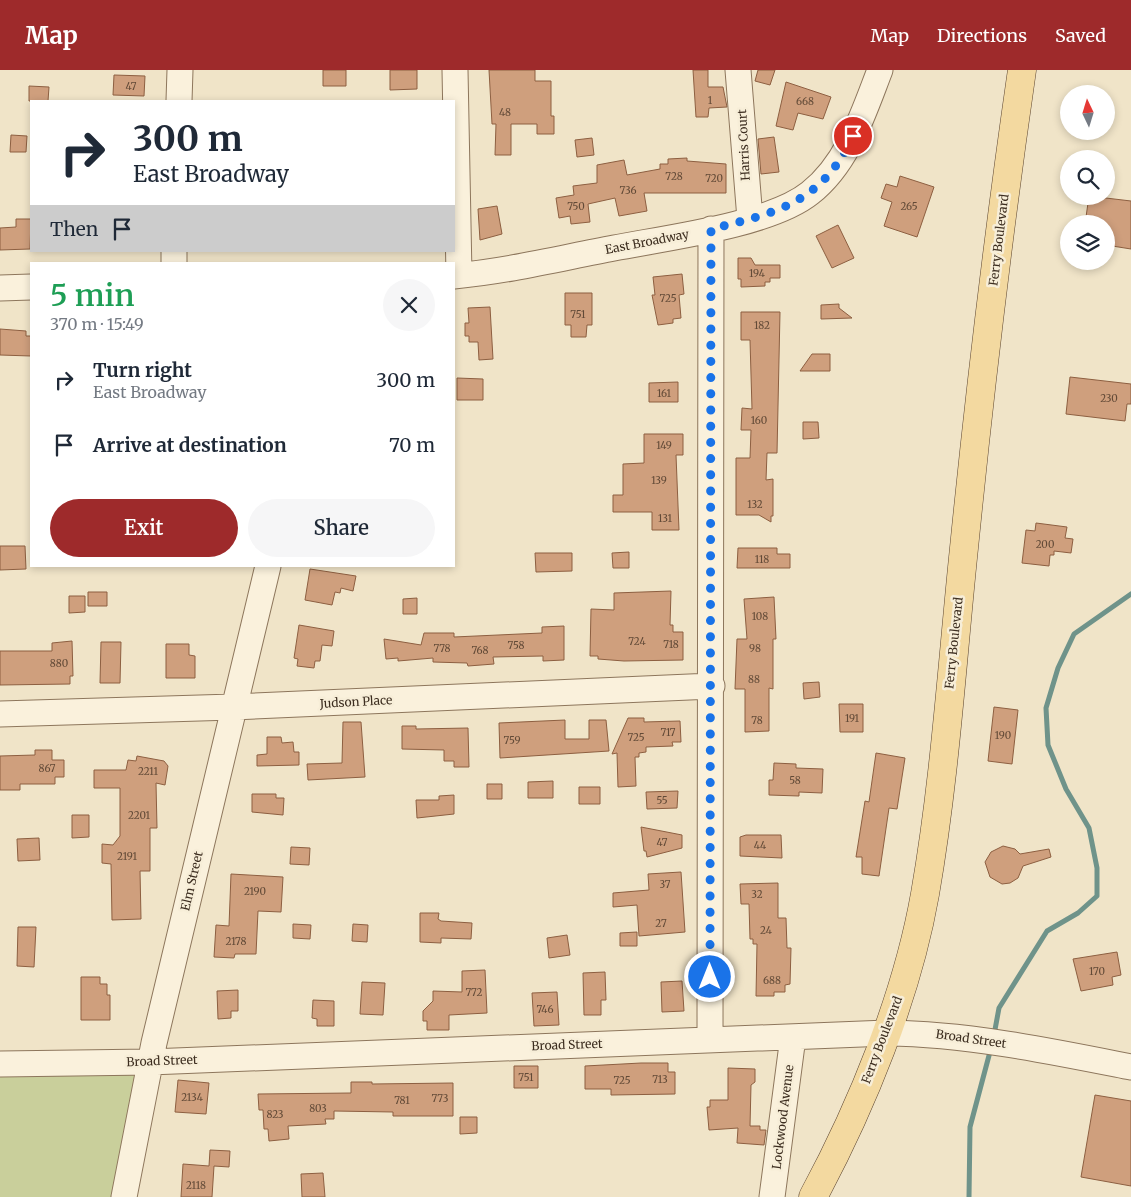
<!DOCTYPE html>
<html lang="en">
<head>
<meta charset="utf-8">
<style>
  body { margin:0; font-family:Merriweather,serif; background:#f6f6f7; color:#1f2937; height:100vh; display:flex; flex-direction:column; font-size:19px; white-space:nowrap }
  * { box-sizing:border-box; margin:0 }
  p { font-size:16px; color:#747a83 }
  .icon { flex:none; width:28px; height:28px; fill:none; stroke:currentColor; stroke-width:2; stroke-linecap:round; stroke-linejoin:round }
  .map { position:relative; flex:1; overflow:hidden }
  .panel { position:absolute; left:30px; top:192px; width:425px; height:305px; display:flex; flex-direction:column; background:#fff; border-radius:0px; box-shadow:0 2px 8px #0003 }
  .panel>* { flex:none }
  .guide { position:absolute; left:30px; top:30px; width:425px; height:152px; border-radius:0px; box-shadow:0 2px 8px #0003; background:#fff; color:#1f2937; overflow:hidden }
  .needle { width:32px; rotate:356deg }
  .tools { position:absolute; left:1060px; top:15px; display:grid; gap:10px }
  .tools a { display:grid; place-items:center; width:55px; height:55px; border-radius:50%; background:#fff; box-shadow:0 2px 8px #0003; font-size:25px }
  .pin { position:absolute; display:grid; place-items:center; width:42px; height:42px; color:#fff; margin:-21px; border:2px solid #fff; border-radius:50%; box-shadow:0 1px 5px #0007 }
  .me { position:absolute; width:55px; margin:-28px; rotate:0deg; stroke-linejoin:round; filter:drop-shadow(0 0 4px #0008) }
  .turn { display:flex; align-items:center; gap:18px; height:105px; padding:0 20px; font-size:22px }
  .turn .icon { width:65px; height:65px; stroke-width:2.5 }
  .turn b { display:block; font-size:35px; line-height:42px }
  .then { display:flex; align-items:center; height:48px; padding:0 20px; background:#0003; gap:10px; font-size:19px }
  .round { display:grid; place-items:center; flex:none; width:52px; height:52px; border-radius:26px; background:#f6f6f7 }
  .overview { display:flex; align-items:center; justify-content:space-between; height:85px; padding:0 20px }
  h1 { font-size:30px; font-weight:600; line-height:38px; color:#1e9e55 }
  .primary-button { display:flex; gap:10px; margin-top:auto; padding:10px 20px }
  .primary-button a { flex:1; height:58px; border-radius:30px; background:#9e2a2b; color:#fff; font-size:20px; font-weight:600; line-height:58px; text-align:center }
  .primary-button a+a { background:#f6f6f7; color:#1f2937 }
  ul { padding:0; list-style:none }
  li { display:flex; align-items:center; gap:15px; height:65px; padding:0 20px }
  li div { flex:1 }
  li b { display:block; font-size:19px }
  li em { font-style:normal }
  header { display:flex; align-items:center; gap:30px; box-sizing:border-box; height:70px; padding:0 25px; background:#9e2a2b; color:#fff }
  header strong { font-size:24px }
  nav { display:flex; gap:28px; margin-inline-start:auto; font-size:18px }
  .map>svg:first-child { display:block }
  .green { fill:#c9cf9b }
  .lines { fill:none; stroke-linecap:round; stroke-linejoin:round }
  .stream { stroke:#6f938a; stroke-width:5 }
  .building { fill:#cf9f7d; stroke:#8d5f41 }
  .minor-casing { stroke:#8d765c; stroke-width:27 }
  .major-casing { stroke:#5b4430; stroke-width:29 }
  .minor { stroke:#faf1dc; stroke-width:25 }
  .major { stroke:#f3d9a0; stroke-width:28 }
  .route { stroke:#1a73e8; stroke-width:9; stroke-dasharray:0 16.2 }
  .labels { text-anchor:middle; stroke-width:5; stroke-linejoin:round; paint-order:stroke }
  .number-label { font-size:10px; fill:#624a37 }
  .street-label { font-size:12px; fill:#3d2e20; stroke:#f7eed8 }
</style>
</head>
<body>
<header>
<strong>Map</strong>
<nav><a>Map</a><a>Directions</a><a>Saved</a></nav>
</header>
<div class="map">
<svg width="1131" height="1127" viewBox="0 0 1131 1127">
  <rect width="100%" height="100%" fill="#f0e4c8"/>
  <path class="green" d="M150,992L124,1127H0V994Z"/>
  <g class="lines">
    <path class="stream" d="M994,965L999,938L1047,861L1078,843L1097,826V798L1089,758L1066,719L1048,675L1046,638L1058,598L1074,564L1131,524
      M969,1127L970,1057L991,978"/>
  </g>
  <path class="building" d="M323,0H346V16H323Z
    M390,0H417V19L390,20Z
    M489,0H535V11H551V46H554V64H537V54H511V85H495L496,54H492Z
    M693,0H708V17H723L727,37L709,38L708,47H696Z
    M758,0H775L770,15L755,11Z
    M114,5L145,6L144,26L113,25Z
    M786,12L831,27L823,49L798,43L793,60L776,56Z
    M29,16L49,17L48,31H29Z
    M11,65L27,66L26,82H10Z
    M774,67L779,102L761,104L758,69Z
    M592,68L594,85L577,87L575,70Z
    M687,88V91L726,94V123H644L647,141L619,146L615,128L588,134L590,152L571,154L570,146L559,148L556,128L574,125L573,116L597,113V95L624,90L627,105L660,99V94H668V89Z
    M900,106L934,117L917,167L884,156L892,132L881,128L886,114L897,117Z
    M1089,126L1131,131V179L1106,175V154H1085Z
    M497,136L502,164L480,170L478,139Z
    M16,149H31L30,179L0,180V158L16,157Z
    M838,155L854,188L832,198L816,166Z
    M738,188H751L755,195H780V208H770V212H765V216L741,217V209H738Z
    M682,204L684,224L679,225L681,248L673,249V253L658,255L652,225H655L653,207Z
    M565,223H592V255H587L586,267H571V255H565Z
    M839,234V238L852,248L821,249V235Z
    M490,237L493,289L479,290L478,272H469V266H465V253H469L468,238Z
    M741,242H780L777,383H767L766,410L773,409V446H771V452L759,445H736V388H750L751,360H741L742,338L752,339L750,270H741Z
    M0,259L26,261V266H31V286L0,285Z
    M812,284H830V301H800Z
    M1070,307L1131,314V334H1127L1125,351L1066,344Z
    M457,308L483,309V330H457Z
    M678,312V332H649V313Z
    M803,352H818L819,368L803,369Z
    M644,364H683V385H676L679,460H652V442H613V425H623V394L644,393Z
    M1036,453L1067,457L1065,468L1073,469L1071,483L1054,481V485H1050L1049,496L1022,493L1026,460L1035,461Z
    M0,476H25L26,499L0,500Z
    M738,478H777V484H790V498H737Z
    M629,482V498H613L612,483Z
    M535,483H572V501L536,502Z
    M310,499L356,506L353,521L341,518L340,523L335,522L332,535L305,530Z
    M671,521L670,555H673V562H683V590L624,591L598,589V586H590L591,539L614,540V523Z
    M88,522H107V536H88Z
    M69,526H85V542L69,543Z
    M774,527L776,569H773V619L769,618V661L745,662V619H735L737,569H747L744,529Z
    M417,528V544H403V529Z
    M299,555L334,561L332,576L322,575L320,591H315L314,598L297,596L298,589L294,588Z
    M564,556V590L543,591V586L493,587L494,594L468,596L467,593L433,592V588L398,591V588L386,589L384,569L421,575L424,563H454V567L542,563V557Z
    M72,571L73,606H70V614L0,615V581H52V573Z
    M101,572H121L120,613H100Z
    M166,574H189V585L195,586V608H166Z
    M819,612L820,627L804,629L803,613Z
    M839,634H863V662H840Z
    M994,637L1018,640L1012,694L988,691Z
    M628,648H644V652L680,651L681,672H672L673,676L646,677V682L639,683V687H635L636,716L618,717L617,683L612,684Z
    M565,650V669H589V650H606L609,681L500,688L499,653Z
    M343,652H361L365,707L308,710L307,694L342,693Z
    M402,656H416V659L468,658L469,697H454V691H444V680L402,679Z
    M267,667H281L282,673L293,672L294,682H299V695L257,696V685L267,684Z
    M35,680H52V690H64V707H55V714H20V720H0V686L35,685Z
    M876,683L905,688L897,739L889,738L879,806L862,804V787H856L865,731L869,732Z
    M137,686L164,691L168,696L165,715L156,713L157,758H150V801H140L141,849L112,850L111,794L102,793V774L113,775L120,766V718H94V700H126L128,690L136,691Z
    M774,693L796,694V698L823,699L822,723L799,722V726L769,725V710H773Z
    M553,711V728H528V712Z
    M487,714H502V729H487Z
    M579,717H600V734H579Z
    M678,721L677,738L647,739L646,722Z
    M252,724H276V728H284L283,745L252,742Z
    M454,725V744L417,748L416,730H439V726Z
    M72,745H89V767L72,768Z
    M641,757L682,765V778L647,787L646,781H644Z
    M746,765H781L782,788L740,786V767Z
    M39,768L40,790L18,791L17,769Z
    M1003,776L1015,779L1020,784L1049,779L1051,787L1023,796L1018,808L1010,813L1002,814L990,807L985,792L991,782Z
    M291,777L310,778L309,795L290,794Z
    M681,802L685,862L639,866L637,835L613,837V823L649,820L648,804Z
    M231,804L283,807L281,842L258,841L256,884H235L234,888L214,887L216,855L229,856Z
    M778,813V848H786L787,878H791L790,914L785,915V922H774V926H756L757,874H753V869H750L749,834H741L740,814Z
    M420,843H439L438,849L441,851L472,853L471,869L441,868V873L420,872Z
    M293,854L311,855L310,869L293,868Z
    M353,854L368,855L367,872L352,871Z
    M18,857H36L34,897L17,896Z
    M637,862V876H620V863Z
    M567,865L570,885L549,888L547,868Z
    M1117,882L1121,905L1112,907L1113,915L1081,921L1073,889Z
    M485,900L487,943L449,945V960H427V951H423V941L433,931V921L462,922V901Z
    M605,902L606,930H601V945H584L583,903Z
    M81,907H100V914H107V925H110V950H81Z
    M682,911L684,941L662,942L661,912Z
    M362,912L385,913L383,945L360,944Z
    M238,920V941H231V948L218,949L217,921Z
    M557,922L559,955L534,956L532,923Z
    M313,930L334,931V956H317V949L312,948Z
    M641,993H668V1002H675V1024L611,1025V1019H585V996Z
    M514,996H538V1018H514Z
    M728,998L755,999V1012L751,1015L750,1056H760V1060H766L764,1075L737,1073L738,1058L709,1060L707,1037H710V1030H728Z
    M178,1010L209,1013L206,1044L175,1042Z
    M351,1012H372V1014L453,1013V1046H393V1042L334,1041V1049H325L326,1054L288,1056L289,1069L269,1071L268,1059H264L263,1040H259L258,1024L351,1023Z
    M1095,1025L1131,1031V1116L1081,1107Z
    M460,1047H477V1063L460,1064Z
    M210,1080L230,1081L229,1097L214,1096L212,1127H181L183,1094L209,1096Z
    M323,1103L325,1127H302L301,1104Z"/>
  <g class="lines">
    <g class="minor-casing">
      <path id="minor" d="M455,0L459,205
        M738,0L750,149
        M179,31L180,0
        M174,194V181
        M454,206C508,201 561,188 614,178C666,168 770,155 810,123C848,93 863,44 880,0
        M0,218L31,217
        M0,644L233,637L712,616
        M710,970L711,159
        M0,994L150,992L887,963C969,964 1050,981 1131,997
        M124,1127L154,973L268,496
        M772,1127L793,967"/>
    </g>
    <g class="major-casing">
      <path id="major" d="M813,1127C862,1036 907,926 925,824C945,709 952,593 964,478C980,318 999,159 1022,0"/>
    </g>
    <use href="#minor" class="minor"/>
    <use href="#major" class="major"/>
  </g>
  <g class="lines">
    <path class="route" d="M710,907L711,159C776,143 822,133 853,66"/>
  </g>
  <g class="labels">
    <g class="number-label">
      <text x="131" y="20">47</text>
      <text x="710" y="34">1</text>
      <text x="805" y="35">668</text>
      <text x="505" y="46">48</text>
      <text x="674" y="110">728</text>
      <text x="714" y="112">720</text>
      <text x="628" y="124">736</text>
      <text x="576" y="140">750</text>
      <text x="909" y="140">265</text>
      <text x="757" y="207">194</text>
      <text x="668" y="232">725</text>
      <text x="578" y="248">751</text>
      <text x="762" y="259">182</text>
      <text x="664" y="327">161</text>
      <text x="1109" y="332">230</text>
      <text x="759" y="354">160</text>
      <text x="664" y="379">149</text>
      <text x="659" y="414">139</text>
      <text x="755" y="438">132</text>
      <text x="665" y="452">131</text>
      <text x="1045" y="478">200</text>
      <text x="762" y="493">118</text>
      <text x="760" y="550">108</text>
      <text x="637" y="575">724</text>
      <text x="671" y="578">718</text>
      <text x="516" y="579">758</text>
      <text x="442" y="582">778</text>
      <text x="755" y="582">98</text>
      <text x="480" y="584">768</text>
      <text x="59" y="597">880</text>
      <text x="754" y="613">88</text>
      <text x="852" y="652">191</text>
      <text x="757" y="654">78</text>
      <text x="668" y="666">717</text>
      <text x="1003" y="669">190</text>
      <text x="636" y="671">725</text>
      <text x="512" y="674">759</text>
      <text x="47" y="702">867</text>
      <text x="148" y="705">2211</text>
      <text x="795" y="714">58</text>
      <text x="662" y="734">55</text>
      <text x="139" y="749">2201</text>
      <text x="662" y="776">47</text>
      <text x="760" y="779">44</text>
      <text x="127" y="790">2191</text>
      <text x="665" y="818">37</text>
      <text x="255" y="825">2190</text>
      <text x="757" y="828">32</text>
      <text x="661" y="857">27</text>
      <text x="766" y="864">24</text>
      <text x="236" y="875">2178</text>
      <text x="1097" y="905">170</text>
      <text x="772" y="914">688</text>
      <text x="474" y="926">772</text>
      <text x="545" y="943">746</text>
      <text x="526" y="1011">751</text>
      <text x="660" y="1013">713</text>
      <text x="622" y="1014">725</text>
      <text x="192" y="1031">2134</text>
      <text x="440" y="1032">773</text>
      <text x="402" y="1034">781</text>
      <text x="318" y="1042">803</text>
      <text x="275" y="1048">823</text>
      <text x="196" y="1119">2118</text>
    </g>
    <g class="street-label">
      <text transform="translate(744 75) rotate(-93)" y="4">Harris Court</text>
      <text transform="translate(999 170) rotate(-83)" y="4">Ferry Boulevard</text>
      <text transform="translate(647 172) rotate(-11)" y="4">East Broadway</text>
      <text transform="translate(954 573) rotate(-84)" y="4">Ferry Boulevard</text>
      <text transform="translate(356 632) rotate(-3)" y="4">Judson Place</text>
      <text transform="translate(192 811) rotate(-77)" y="4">Elm Street</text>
      <text transform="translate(971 969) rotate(8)" y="4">Broad Street</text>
      <text transform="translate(882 970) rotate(-69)" y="4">Ferry Boulevard</text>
      <text transform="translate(567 975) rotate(-2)" y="4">Broad Street</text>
      <text transform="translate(162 991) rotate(-2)" y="4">Broad Street</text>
      <text transform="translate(783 1047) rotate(-83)" y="4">Lockwood Avenue</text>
    </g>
  </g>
</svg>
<div class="tools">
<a><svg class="needle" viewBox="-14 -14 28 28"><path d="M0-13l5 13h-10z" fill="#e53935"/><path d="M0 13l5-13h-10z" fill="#747a83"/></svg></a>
<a><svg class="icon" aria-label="search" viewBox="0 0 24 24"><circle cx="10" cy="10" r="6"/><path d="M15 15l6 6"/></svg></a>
<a><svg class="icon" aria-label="layers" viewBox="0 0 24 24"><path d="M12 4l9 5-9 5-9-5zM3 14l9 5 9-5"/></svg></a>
</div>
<div class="pin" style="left:853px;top:66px;background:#d93025"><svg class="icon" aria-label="arrive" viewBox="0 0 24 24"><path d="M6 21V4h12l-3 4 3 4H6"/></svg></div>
<svg class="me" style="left:710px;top:907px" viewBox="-20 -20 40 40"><circle r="17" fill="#1a73e8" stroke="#fff" stroke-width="3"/><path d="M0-11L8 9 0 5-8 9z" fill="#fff"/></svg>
<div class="guide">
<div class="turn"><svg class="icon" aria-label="right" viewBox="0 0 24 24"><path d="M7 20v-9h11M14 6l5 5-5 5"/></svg><div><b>300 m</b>East Broadway</div></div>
<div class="then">Then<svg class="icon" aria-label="arrive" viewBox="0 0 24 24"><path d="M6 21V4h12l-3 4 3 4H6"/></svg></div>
</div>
<section class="panel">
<div class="overview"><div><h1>5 min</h1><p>370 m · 15:49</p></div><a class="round"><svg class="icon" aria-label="close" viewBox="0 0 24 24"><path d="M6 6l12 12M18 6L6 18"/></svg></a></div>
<ul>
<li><svg class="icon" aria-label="right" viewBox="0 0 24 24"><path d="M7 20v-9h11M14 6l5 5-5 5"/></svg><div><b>Turn right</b><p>East Broadway</p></div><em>300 m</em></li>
<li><svg class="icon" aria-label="arrive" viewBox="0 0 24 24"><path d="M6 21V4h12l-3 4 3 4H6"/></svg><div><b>Arrive at destination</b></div><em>70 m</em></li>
</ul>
<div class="primary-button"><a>Exit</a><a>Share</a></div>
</section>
</div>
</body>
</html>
